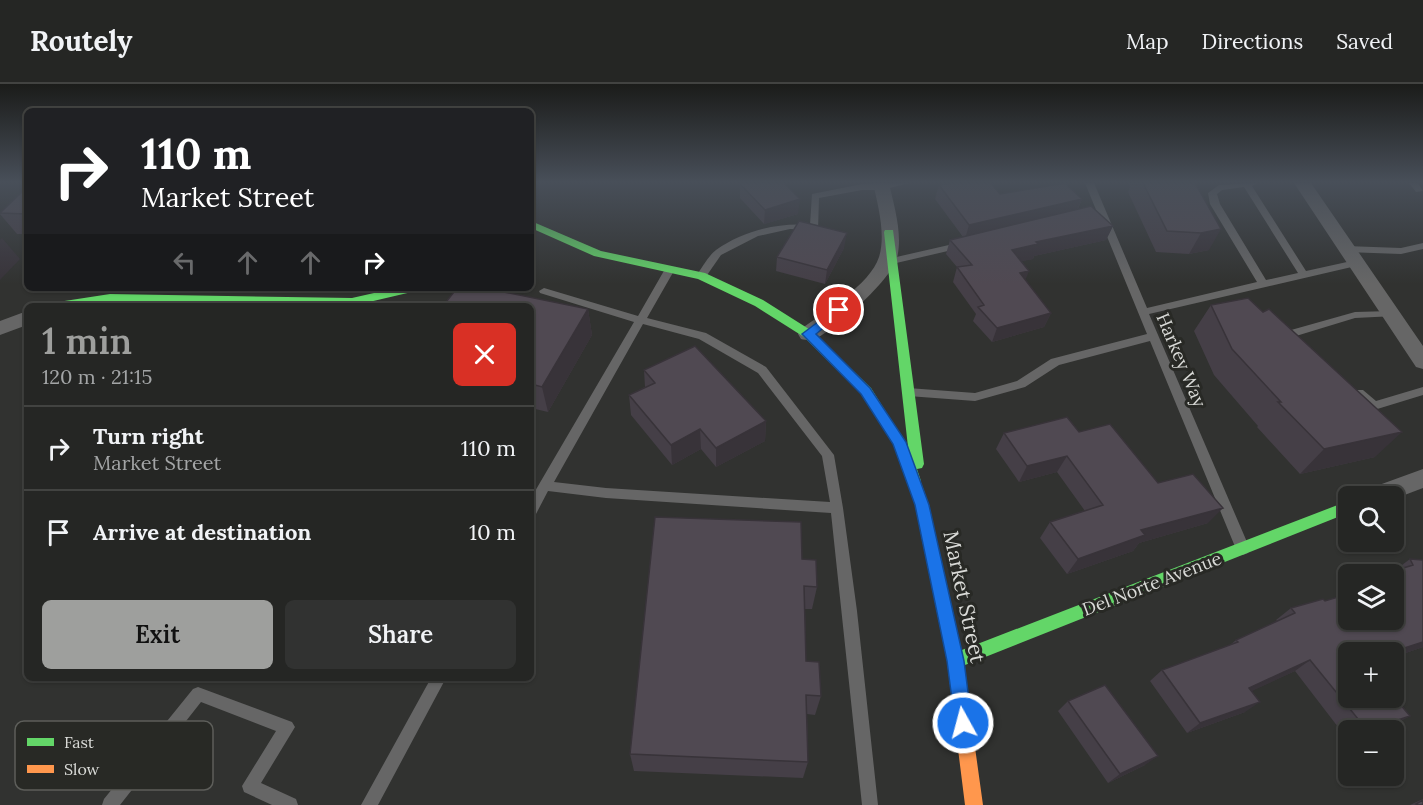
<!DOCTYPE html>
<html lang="en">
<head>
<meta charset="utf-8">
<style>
  body { margin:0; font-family:Lora,serif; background:#313231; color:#f1f3f6; height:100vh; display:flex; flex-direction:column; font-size:22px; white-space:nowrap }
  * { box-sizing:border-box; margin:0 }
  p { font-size:20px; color:#a3a5a6 }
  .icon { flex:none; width:33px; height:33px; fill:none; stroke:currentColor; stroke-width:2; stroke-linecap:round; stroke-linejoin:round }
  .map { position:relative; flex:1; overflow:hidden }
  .side { position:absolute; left:24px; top:219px; width:510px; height:378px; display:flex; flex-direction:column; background:#252624; border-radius:9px; box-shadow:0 2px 4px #0004,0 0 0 2px #424341 }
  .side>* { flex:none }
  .hud { position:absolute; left:24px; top:24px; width:510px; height:183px; border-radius:9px; box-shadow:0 2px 4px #0004,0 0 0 2px #424341; background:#202124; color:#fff; overflow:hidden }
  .fabs { position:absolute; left:1338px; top:402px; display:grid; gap:12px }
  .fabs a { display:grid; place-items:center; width:66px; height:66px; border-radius:9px; background:#252624; box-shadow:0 2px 4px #0004,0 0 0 2px #424341; font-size:30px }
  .pin { position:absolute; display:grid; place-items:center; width:51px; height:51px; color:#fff; margin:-26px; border:3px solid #fff; border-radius:50%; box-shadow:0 2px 6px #0007 }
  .me { position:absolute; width:66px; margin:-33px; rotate:353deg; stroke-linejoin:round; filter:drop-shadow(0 0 4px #0008) }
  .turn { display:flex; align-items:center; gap:21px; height:126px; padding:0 18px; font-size:27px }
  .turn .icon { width:78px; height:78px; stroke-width:2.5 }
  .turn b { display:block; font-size:42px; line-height:51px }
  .lanes { display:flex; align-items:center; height:57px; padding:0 18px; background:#0003; justify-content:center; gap:30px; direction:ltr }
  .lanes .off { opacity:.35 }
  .round { display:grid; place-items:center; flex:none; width:63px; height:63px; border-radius:9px; background:#313231 }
  .headline { display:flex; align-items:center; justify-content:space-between; height:102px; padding:0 18px }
  h1 { font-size:36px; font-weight:600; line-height:45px; color:#9e9f9d }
  .primary-button { display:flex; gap:12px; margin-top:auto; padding:12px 18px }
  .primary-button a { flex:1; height:69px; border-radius:9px; background:#9e9f9d; color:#111; font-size:24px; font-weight:600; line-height:69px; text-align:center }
  .primary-button a+a { background:#313231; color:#f1f3f6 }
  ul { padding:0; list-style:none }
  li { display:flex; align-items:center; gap:18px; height:84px; padding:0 18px; border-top:2px solid #424341 }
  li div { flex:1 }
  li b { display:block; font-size:22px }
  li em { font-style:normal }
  header { display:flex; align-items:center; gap:36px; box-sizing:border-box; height:84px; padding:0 30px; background:#252624; border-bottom:2px solid #424341 }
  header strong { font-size:28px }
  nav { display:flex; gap:33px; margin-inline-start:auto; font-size:21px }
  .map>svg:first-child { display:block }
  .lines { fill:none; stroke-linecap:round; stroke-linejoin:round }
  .lane { fill:#666; fill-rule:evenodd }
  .street { fill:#666; fill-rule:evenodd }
  .fast { fill:#63d668; fill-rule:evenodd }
  .slow { fill:#ff974d; fill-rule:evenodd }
  .wall { fill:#453f47 }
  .shaded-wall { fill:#383339 }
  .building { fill:#504952; stroke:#383339; stroke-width:1.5 }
  .route { fill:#1a73e8; stroke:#114b97; stroke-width:1.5 }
  .labels { text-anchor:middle; stroke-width:6; stroke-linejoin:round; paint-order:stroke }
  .street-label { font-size:18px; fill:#d9dad7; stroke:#282925 }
  .near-street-label { font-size:21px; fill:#d9dad7; stroke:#282925 }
  .key { fill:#282925; stroke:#5d5e5a; stroke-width:1.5 }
  .key-label { font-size:16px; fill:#d9dad7 }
</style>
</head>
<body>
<header>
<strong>Routely</strong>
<nav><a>Map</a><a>Directions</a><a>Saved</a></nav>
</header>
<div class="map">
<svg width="1423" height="721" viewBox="0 0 1423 721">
  <rect width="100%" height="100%" fill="#313230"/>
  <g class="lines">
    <path class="lane" d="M909,99L882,106H862L819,114L818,146L790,145L758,152L721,171L705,194H697L696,192C702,184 708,172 716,166C743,147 778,138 810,141L812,110L862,100Z
      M1085,99H1094L1147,224L1257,198L1210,120L1208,109L1219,101L1257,99L1252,102L1306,187L1356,176L1361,179L1356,182L1149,230L1250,465L1248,469L1243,471L1238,469L1236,465L1150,257L1059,281L1025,303L975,317L908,312L902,308L908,304L975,309L1017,297L1051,275L1147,250ZM1244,103L1298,189L1266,196L1220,120L1217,110L1222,106Z
      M1409,99H1418L1423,107L1416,108Z
      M962,158L965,159V163L892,180L887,177L892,174Z
      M1423,159V165L1401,170L1346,168L1341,165L1346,162L1401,164Z
      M670,182L675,185L647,234L706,249L766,283L834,371L843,424L857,527L878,721H862L831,429L606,414L548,407L536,430L531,431V414L634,238L540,209L539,207L544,204L638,232L665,185ZM643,240L699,255L758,289L822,372L830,418L606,404L554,398Z
      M1391,227L1395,228L1396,230L1395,232L1355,234L1296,252L1299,256L1294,260L1283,251L1284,248L1355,228Z
      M1423,303V311L1374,326L1370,325L1353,309L1355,306H1363L1376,317Z
      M431,594H446L378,721H361Z
      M198,603L292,638L295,643L292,648L261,699L296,715L298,721H272L244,708L242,702L276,647L201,618L120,721H102L104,715L193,605Z"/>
    <path class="street" d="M873,99H889C894,122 903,150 897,174C890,197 836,245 815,255C810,257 806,256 801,255L798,250L801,245C824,228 870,201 879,173C886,150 878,122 873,99Z
      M1294,99H1311L1423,262V285L1416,283Z
      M27,227V241L0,251V237Z
      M1423,385V404L1394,415V412H1364L1368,405Z"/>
    <path class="fast" d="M531,137L601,167L705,189L763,216L812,247L871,304L908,363L884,148L885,146H893L924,380L922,384L917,385L921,397L919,401H909L894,360L861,310L804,253L755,222L698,195L594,172L531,144Z
      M396,204H418L416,207L352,222L110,218L83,222H52L58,218L110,210L352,214Z
      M1348,417V429L955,585L949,583L947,577L949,571Z"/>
    <path class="slow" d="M914,391L919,393L929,421L963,577L983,721H965L947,577L915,421L907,397L909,393Z"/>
  </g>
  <path class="wall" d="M943,99H991L1000,110L1082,115L1078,125L1113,142L1106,156L1034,172L1033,175L1021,177L1025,196L1051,229L1044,243L992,258L973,237L976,230L953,198L957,183L946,170L950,156L963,153L935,115L939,101L944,100Z
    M1128,99H1195L1209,166L1189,170L1156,168L1128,108L1130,103Z
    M740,100L798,130L764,140L740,114Z
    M27,103V150H17L0,130Z
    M844,164L825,200L776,187L777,173Z
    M1211,221L1375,373L1300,390L1257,343L1258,342L1214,291L1194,247Z
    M531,222L588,225L592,251L548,328L531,324Z
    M644,286L766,337L765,357L716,383L701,365L672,381L631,331L629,311L645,303Z
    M1079,348L1158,399L1208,439L1139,459L1133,467L1067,490L1040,454L1050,438L1085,427L1057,388L1019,398L996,365L1004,349Z
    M802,475L817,503L812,525H805L806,577L821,612L815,631L807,630L808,678L803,694L634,687L630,670Z
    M1410,475L1423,476V563L1394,573V568H1348L1410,632L1390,642L1378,646H1348V656L1295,587L1251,607L1245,628L1187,649L1150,597L1162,586L1229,562L1236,556L1277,537L1276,536L1291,524L1325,517L1348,536L1394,487Z
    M1068,617L1145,681L1108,699L1058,627Z
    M1423,715V721H1410Z"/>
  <path class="shaded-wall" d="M800,115L798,130L764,140L765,126Z
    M1082,115L1076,128L965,155L969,141Z
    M1113,142L1106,156L1034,172L1033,175L1006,181L1012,166L1036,158Z
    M1221,145L1209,166L1189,170L1201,149Z
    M847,149L844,164L825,200L827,186Z
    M2,154L20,175L0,196V156Z
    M1029,187L1023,202L1020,189Z
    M588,225L592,251L548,328L542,303Z
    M1051,229L1044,243L992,258L997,244Z
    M766,337L765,357L716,383V364Z
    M700,345L701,365L672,381L671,361Z
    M1402,348L1375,373L1300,390L1324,365Z
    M1067,372L1057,388L1019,398L1027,382Z
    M1223,424L1208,439L1139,459L1133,467L1067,490L1078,475L1141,446Z
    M1423,558V563L1394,573V568Z
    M1310,576L1295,587L1235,615L1249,604Z
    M1260,618L1245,628L1187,649L1200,639Z
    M1410,632L1390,642L1378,646H1368Z
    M1158,672L1145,681L1108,699L1120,690Z"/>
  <path class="building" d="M742,99H784L800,115L765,126L740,100Z
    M951,99H991L1000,110L1065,99L1082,115L969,141L939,101Z
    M1143,99H1195L1221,145L1201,149L1167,147Z
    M27,103V130L0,129Z
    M1091,122L1113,142L1036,158L1038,160L1012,166L1029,187L1020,189L1051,229L997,244L978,223L984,221L957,183L972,181L950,156Z
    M799,137L847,149L827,186L777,173Z
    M457,204H484L588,225L542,303L531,300V222H443Z
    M1248,214L1263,228L1269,225L1402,348L1324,365L1278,318H1281L1232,265L1211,221Z
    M695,262L766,337L716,364L700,345L671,361L629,311L655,299L644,286Z
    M1067,333L1079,348L1110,340L1158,399L1193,390L1223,424L1141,446L1145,451L1078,475L1050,438L1103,421L1067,372L1027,382L1004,349Z
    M655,433L801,438L802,475L816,476L817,503L804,502L806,577L819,578L821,612L806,611L808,678L630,670Z
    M1410,475L1423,476V558L1392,568H1348V614L1394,613L1410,632L1367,646L1310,576L1249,604L1260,618L1200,639L1162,586L1238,558L1236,556L1295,529L1291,524L1323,515L1325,517L1348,510V536H1394V490H1384L1413,481Z
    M1105,601L1158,672L1120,690L1068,617Z
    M1423,716V721H1418L1416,720Z"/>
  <linearGradient id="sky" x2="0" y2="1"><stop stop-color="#1b1c1a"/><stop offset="0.49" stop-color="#484f59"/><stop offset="1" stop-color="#484f59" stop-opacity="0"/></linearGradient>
  <rect width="1423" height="200" fill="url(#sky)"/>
  <path class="route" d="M839,222L843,223V228L816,250L870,304L906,358L929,421L964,577L972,639L970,645L963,647L957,645L955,639L947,577L915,421L893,360L861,310L802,250Z"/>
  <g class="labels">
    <g class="street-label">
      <text transform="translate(1181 276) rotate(67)" y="6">Harkey Way</text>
      <text transform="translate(1152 500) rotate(-21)" y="6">Del Norte Avenue</text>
    </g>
    <g class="near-street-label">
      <text transform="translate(964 513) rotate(78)" y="7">Market Street</text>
    </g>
  </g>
  <rect x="15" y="637" width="198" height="69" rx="9" class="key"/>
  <rect x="27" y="654" width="27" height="8" fill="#63d668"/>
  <rect x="27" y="681" width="27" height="8" fill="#ff974d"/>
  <g class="key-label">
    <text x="64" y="664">Fast</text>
    <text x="64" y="691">Slow</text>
  </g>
</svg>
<div class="fabs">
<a><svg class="icon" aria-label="search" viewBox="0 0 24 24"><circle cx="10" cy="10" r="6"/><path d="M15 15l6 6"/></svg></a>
<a><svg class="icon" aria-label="layers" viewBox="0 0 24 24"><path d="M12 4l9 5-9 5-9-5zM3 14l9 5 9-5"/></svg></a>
<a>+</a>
<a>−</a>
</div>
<div class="pin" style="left:839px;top:226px;background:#d93025"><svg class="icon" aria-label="arrive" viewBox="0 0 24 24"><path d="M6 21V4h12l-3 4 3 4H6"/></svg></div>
<svg class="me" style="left:963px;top:639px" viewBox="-20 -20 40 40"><circle r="17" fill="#1a73e8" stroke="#fff" stroke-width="3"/><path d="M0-11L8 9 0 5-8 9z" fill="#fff"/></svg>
<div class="hud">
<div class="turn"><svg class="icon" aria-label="right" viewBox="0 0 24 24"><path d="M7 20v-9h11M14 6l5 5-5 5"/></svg><div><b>110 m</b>Market Street</div></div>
<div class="lanes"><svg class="icon off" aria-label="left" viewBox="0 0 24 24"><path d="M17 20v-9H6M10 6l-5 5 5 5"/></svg><svg class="icon off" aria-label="ahead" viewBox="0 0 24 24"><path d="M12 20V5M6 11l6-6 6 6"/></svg><svg class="icon off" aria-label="ahead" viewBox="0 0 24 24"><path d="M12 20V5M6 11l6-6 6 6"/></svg><svg class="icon" aria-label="right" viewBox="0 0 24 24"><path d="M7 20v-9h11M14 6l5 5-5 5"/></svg></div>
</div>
<section class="side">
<div class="headline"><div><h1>1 min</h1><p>120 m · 21:15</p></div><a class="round" style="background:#d93025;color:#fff"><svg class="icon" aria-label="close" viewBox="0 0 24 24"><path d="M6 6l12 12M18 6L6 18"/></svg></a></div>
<ul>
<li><svg class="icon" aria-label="right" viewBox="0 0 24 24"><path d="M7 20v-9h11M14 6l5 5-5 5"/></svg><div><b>Turn right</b><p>Market Street</p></div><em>110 m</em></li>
<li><svg class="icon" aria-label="arrive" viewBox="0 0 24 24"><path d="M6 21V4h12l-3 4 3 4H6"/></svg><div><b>Arrive at destination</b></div><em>10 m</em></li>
</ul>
<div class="primary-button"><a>Exit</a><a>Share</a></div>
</section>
</div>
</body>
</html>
